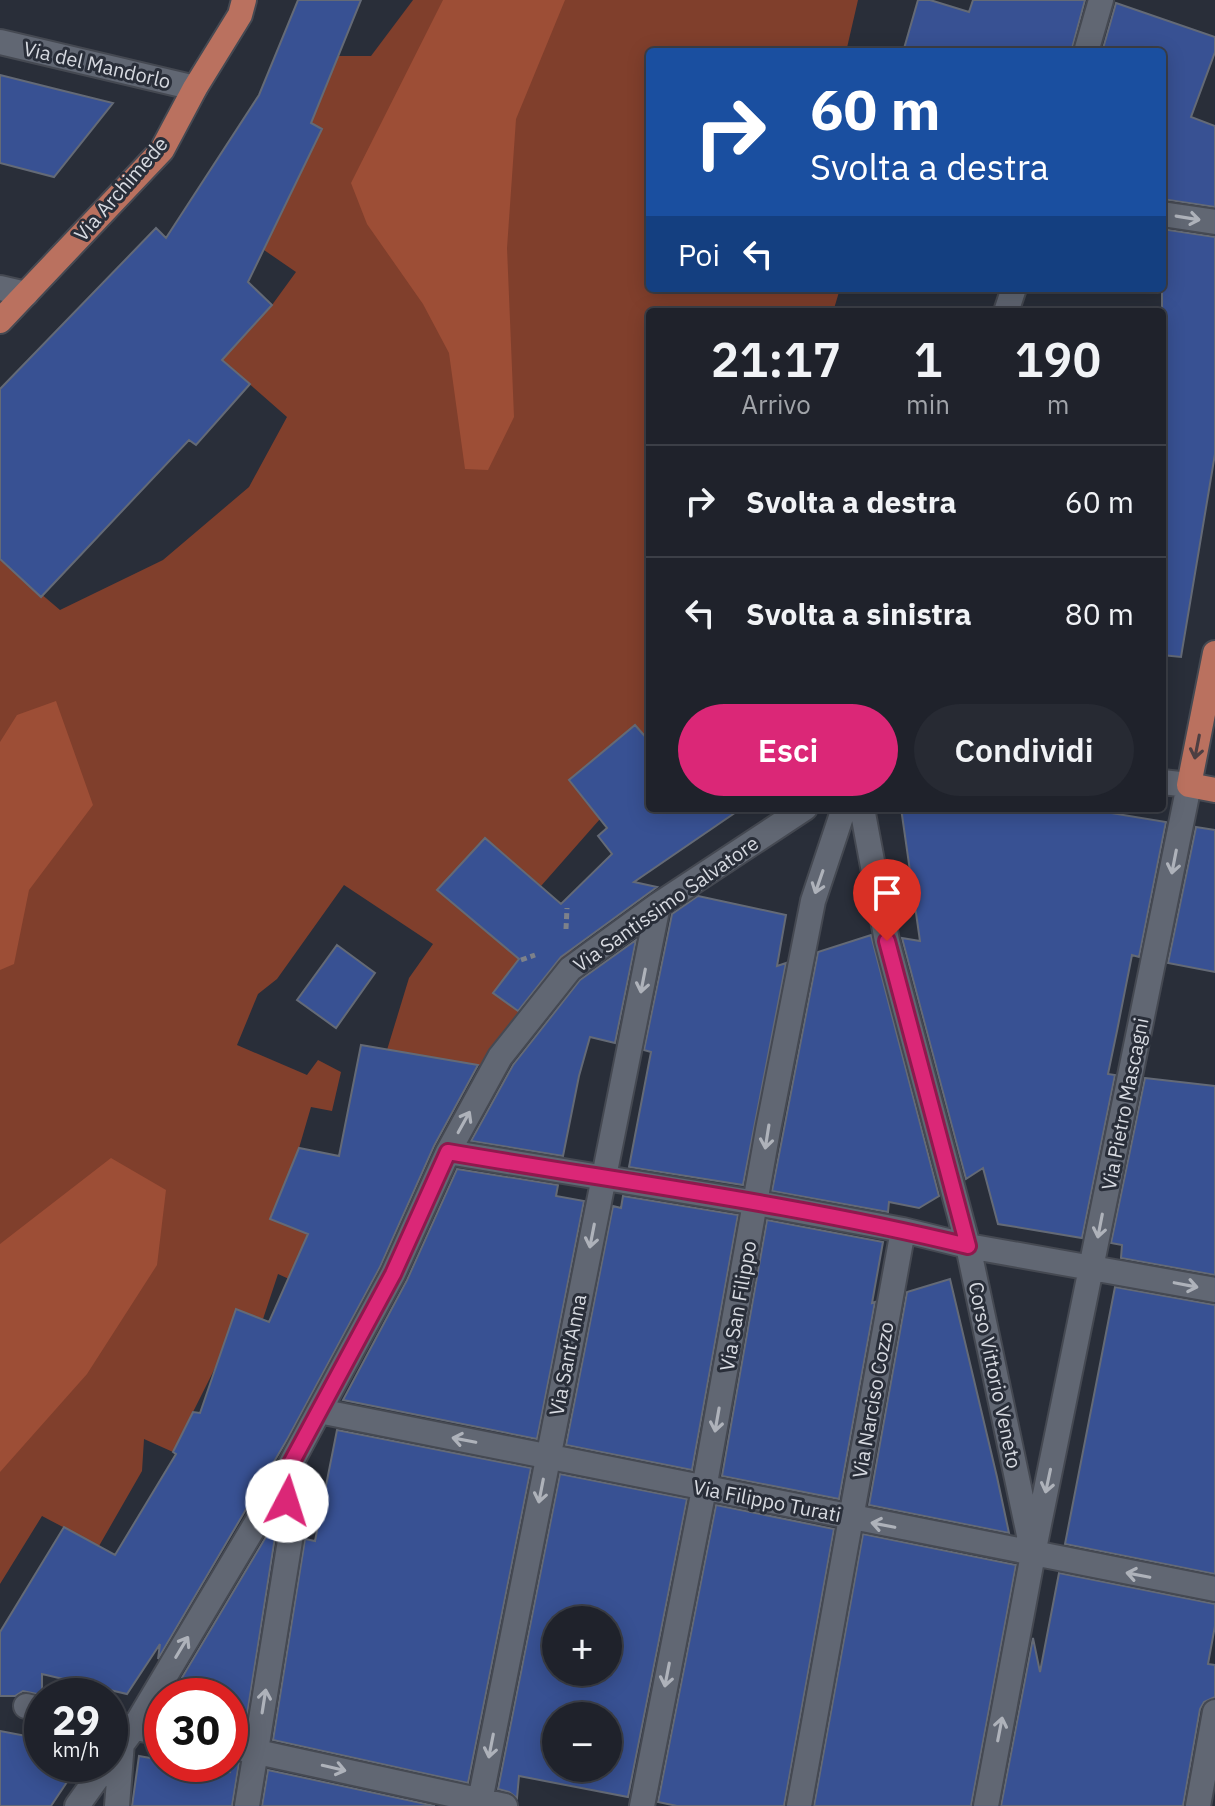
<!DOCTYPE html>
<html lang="it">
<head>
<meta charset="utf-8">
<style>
  body { margin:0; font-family:"IBM Plex Sans",sans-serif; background:#272a33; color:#f1f3f6; height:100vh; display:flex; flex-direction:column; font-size:30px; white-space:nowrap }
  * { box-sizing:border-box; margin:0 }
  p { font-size:26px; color:#a1a4a9 }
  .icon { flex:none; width:44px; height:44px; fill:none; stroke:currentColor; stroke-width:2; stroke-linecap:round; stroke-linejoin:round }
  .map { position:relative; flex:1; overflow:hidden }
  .sheet { position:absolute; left:646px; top:308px; width:520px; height:504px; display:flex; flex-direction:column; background:#1f222b; border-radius:8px; box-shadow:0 4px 20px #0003,0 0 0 2px #3c3f47 }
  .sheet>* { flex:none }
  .banner { position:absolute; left:646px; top:48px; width:520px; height:244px; border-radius:8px; box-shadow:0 4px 20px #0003,0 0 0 2px #3c3f47; background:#1a4fa0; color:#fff; overflow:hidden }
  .tools { position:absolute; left:542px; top:1606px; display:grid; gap:16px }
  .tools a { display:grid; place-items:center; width:80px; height:80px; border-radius:50%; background:#1f222b; box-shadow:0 4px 20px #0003,0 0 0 2px #3c3f47; font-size:40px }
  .speed { position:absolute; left:24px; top:1678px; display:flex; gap:16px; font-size:40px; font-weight:700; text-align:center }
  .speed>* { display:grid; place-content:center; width:104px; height:104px; border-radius:50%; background:#1f222b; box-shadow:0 4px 20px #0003,0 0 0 2px #3c3f47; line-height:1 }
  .speed small { font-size:20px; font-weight:400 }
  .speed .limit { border:12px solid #d22; background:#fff; color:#111 }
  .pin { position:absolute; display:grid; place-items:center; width:68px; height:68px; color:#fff; margin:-82px -34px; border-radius:50% 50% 50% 0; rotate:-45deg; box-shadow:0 0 8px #0007 }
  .pin .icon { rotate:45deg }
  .me { position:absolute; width:88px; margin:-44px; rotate:5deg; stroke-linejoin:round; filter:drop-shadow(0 0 6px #0008) }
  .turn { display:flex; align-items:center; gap:28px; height:168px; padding:0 32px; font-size:36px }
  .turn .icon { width:104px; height:104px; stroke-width:2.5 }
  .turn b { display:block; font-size:56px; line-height:68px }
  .then { display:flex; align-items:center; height:76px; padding:0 32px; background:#0003; gap:16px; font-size:30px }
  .eta { display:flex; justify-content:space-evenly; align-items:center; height:136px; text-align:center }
  .eta b { font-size:48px; font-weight:600; line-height:56px }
  .cta { display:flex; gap:16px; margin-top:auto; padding:16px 32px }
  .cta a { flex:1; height:92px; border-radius:48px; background:#db2777; color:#fff; font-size:32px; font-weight:600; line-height:92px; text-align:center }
  .cta a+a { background:#272a33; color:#f1f3f6 }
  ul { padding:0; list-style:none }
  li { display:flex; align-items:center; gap:24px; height:112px; padding:0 32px; border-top:2px solid #3c3f47 }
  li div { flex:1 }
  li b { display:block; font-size:30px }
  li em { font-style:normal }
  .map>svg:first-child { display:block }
  .green { fill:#803f2c }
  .forest { fill:#9d4e36 }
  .building { fill:#385193; stroke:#646a76; stroke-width:2; fill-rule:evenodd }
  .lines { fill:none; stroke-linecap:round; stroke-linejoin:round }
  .minor-casing { stroke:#454952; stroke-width:28 }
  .major-casing { stroke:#454952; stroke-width:28 }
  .path { stroke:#7d818a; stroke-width:5; stroke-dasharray:6 4; stroke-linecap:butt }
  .minor { stroke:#616773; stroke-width:24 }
  .major { stroke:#ba715f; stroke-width:24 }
  .oneway { stroke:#aeb2ba }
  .oneway2 { stroke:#4d3f42 }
  .route-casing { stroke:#8e194d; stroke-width:20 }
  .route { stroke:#db2777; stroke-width:14 }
  .labels { text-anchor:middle; stroke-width:6; stroke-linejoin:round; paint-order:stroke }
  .street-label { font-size:20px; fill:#d7dae1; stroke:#292e39 }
</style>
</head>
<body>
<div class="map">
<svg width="1215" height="1806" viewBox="0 0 1215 1806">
  <rect width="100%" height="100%" fill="#292e39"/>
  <path class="green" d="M413,0H858L846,52H650V288H820L839,292L833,312H650V742L635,725L570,780L600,819L541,886L485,838L437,890L520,960L566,908L570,895L596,923L575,946L541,991L511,970L494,993L521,1013L488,1067L387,1050L409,978L433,944L344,885L277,979L258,994L237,1045L307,1075L318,1060L341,1072L332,1111L311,1107L299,1148L270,1219L308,1234L289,1279L278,1274L263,1319L236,1309L217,1364L173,1452L144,1439L142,1471L99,1546L42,1516L0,1584V534V559L60,610L163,560L249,487L287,417L222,360L272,305L296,272L264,250L322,129L311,123L338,56H371Z"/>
  <path class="forest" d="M443,0H565L516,119L507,248L514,417L488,470L465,469L449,353L423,304L367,224L351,183Z
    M56,701L93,805L29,890L14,964L0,970V742L17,715Z
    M111,1158L166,1190L157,1265L87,1374L0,1472V1244Z"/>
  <path class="building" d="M298,0H361L311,123L322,129L248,282L272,305L222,360L250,384L196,445L189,440L41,597L0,559V389L156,228L166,238L259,95Z
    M918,0H930L969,12L973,0H1085L1071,52H903Z
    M1116,3L1215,37V52L1191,117L1215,126V207L1162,199V52H1102Z
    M0,75L56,89L113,103L54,177L0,163Z
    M1162,229L1215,237V454L1181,657L1162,655Z
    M635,725L650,742V808H742L634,882L657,887L561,957L518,1011L493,993L519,959L437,890L485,838L561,904L612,854L598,836L607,828L569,780Z
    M901,808H1081L1166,822L1139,957L1132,955L1117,1031L1108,1074L1115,1075L1082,1238L998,1224L983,1168L966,1179L902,938L920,941Z
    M1196,827L1215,830V972L1168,963Z
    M698,896L786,915L777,966L786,963L743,1185L629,1167L651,1052L644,1050L672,914Z
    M871,935L939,1196L919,1208L889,1202L888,1212L772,1191L818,952Z
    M636,940L615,1043L590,1037L579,1076L563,1156L471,1141L513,1065L580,980Z
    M337,945L375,973L336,1028L297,1000Z
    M361,1045L478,1065L434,1146L380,1267L288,1438L158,1659L160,1644L127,1694L42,1674V1695L23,1691L15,1696H0V1632L64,1527L115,1555L176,1454L173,1452L193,1412L200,1413L236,1309L269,1322L308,1234L270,1219L299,1148L339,1156Z
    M1145,1078L1215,1086V1275L1121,1258L1122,1245L1111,1243Z
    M457,1169L558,1185L556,1196L584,1201L537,1439L343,1400L407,1280Z
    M623,1196L738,1215L692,1470L566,1445L613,1206L621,1208Z
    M767,1220L883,1242L872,1303L875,1302L839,1499L722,1476Z
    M950,1279L997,1477L1009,1533L869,1505L907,1292Z
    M1115,1287L1215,1305V1574L1065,1544Z
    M337,1430L531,1468L468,1783L273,1740L305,1539L315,1541Z
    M560,1474L687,1499L628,1797L519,1776L517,1798L509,1792L498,1789ZM556,1620H608V1672H556ZM556,1716H608V1768H556Z
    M716,1505L834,1529L784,1806H677L658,1802Z
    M270,1530L276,1531L244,1734L230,1731V1696H171Z
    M863,1534L1016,1565L971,1806H814Z
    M1059,1573L1215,1604V1626L1208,1664L1215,1665V1697L1204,1702L1200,1709L1183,1806H1001L1033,1638L1040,1672Z
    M0,1731L42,1739V1764H79L51,1806H0Z
    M139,1756L162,1760V1764H182L230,1772V1761L239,1763L232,1806H132Z
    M268,1770L435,1806H262Z"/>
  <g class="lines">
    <g class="minor-casing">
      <path id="minor" d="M0,42L195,88
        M1086,52L1101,0
        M1162,214L1215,222
        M0,288L26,294
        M1006,312L1014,288
        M862,808L887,941L968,1246L1033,1554L986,1806
        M448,1152L757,1203L903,1230L968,1246L1215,1290
        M319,1411L1215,1589
        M1035,1544L1189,785L1162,782
        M26,1706L42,1710
        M110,1723L162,1733
        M230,1746L505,1806
        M110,1760L134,1728L282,1480L319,1411L393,1274L448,1152L500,1057L570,969L658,905L805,808
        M77,1806L107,1764
        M117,1806L122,1742
        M247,1806L293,1522L282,1480
        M479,1806L658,905
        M642,1806L704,1489L768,1130L813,901L844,808
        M799,1806L903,1230
        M1198,1806L1215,1712"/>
    </g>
    <g class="major-casing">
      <path id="major" d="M0,321L162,150L195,88L240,15L244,0
        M1215,653L1189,785L1215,790"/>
    </g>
    <path class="path" d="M566,929L567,908
      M521,960L535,955"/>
    <use href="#minor" class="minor"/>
    <use href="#major" class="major"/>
  </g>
  <defs><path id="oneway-shaft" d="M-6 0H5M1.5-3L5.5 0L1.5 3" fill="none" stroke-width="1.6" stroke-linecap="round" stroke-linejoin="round" transform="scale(2)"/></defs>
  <g class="oneway">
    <use href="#oneway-shaft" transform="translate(1188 218) rotate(9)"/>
    <use href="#oneway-shaft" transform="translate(1174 862) rotate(101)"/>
    <use href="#oneway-shaft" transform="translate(819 882) rotate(109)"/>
    <use href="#oneway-shaft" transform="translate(643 981) rotate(101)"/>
    <use href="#oneway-shaft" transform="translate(464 1122) rotate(-61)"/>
    <use href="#oneway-shaft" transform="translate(767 1137) rotate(99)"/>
    <use href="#oneway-shaft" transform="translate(1100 1226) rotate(101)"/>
    <use href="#oneway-shaft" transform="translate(592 1236) rotate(101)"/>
    <use href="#oneway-shaft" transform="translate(1186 1285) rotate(11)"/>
    <use href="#oneway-shaft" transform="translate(717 1420) rotate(100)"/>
    <use href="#oneway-shaft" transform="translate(464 1440) rotate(-169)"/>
    <use href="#oneway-shaft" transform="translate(1048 1481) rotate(102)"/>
    <use href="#oneway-shaft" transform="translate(541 1491) rotate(101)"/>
    <use href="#oneway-shaft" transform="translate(883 1525) rotate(-169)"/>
    <use href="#oneway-shaft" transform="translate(1138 1575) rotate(-169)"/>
    <use href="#oneway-shaft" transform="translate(182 1647) rotate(-59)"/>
    <use href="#oneway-shaft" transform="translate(667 1675) rotate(101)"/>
    <use href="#oneway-shaft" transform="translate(264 1701) rotate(-81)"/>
    <use href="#oneway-shaft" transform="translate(1000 1729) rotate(-79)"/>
    <use href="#oneway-shaft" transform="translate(491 1746) rotate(101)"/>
    <use href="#oneway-shaft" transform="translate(334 1768) rotate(13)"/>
  </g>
  <use class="oneway2" href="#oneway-shaft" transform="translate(1197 747) rotate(101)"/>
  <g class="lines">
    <g class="route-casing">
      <path id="route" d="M287,1501L282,1480L393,1274L448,1152C622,1182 797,1204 968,1246L887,941"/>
    </g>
    <use href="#route" class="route"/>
  </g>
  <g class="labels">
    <g class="street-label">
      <text transform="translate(97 65) rotate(13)" y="7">Via del Mandorlo</text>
      <text transform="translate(121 189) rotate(-49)" y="7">Via Archimede</text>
      <text transform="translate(666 904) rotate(-35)" y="7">Via Santissimo Salvatore</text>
      <text transform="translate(1125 1104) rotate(-79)" y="7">Via Pietro Mascagni</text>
      <text transform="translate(738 1306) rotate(-80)" y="7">Via San Filippo</text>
      <text transform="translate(568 1355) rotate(-79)" y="7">Via Sant'Anna</text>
      <text transform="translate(995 1375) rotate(78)" y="7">Corso Vittorio Veneto</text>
      <text transform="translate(873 1400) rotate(-80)" y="7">Via Narciso Cozzo</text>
      <text transform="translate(767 1501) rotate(11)" y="7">Via Filippo Turati</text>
    </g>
  </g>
</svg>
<div class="tools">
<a>+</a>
<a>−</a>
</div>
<div class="speed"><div>29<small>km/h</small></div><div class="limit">30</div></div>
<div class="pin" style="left:887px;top:941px;background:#d93025"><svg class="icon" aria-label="arrive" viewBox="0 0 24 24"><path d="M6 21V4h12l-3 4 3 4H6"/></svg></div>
<svg class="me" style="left:287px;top:1501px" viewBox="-20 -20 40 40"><circle r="19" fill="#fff"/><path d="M0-13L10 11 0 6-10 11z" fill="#db2777"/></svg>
<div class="banner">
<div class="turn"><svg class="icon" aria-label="right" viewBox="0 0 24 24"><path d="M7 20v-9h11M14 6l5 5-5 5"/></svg><div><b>60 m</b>Svolta a destra</div></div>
<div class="then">Poi<svg class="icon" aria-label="left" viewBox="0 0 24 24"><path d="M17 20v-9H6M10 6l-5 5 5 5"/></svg></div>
</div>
<section class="sheet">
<div class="eta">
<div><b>21:17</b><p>Arrivo</p></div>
<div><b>1</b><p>min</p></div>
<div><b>190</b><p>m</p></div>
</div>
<ul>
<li><svg class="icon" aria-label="right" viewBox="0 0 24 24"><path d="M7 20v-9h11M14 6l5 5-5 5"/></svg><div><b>Svolta a destra</b></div><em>60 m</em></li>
<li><svg class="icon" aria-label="left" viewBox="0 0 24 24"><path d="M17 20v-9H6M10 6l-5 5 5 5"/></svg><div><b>Svolta a sinistra</b></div><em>80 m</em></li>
</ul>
<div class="cta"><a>Esci</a><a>Condividi</a></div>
</section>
</div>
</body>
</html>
